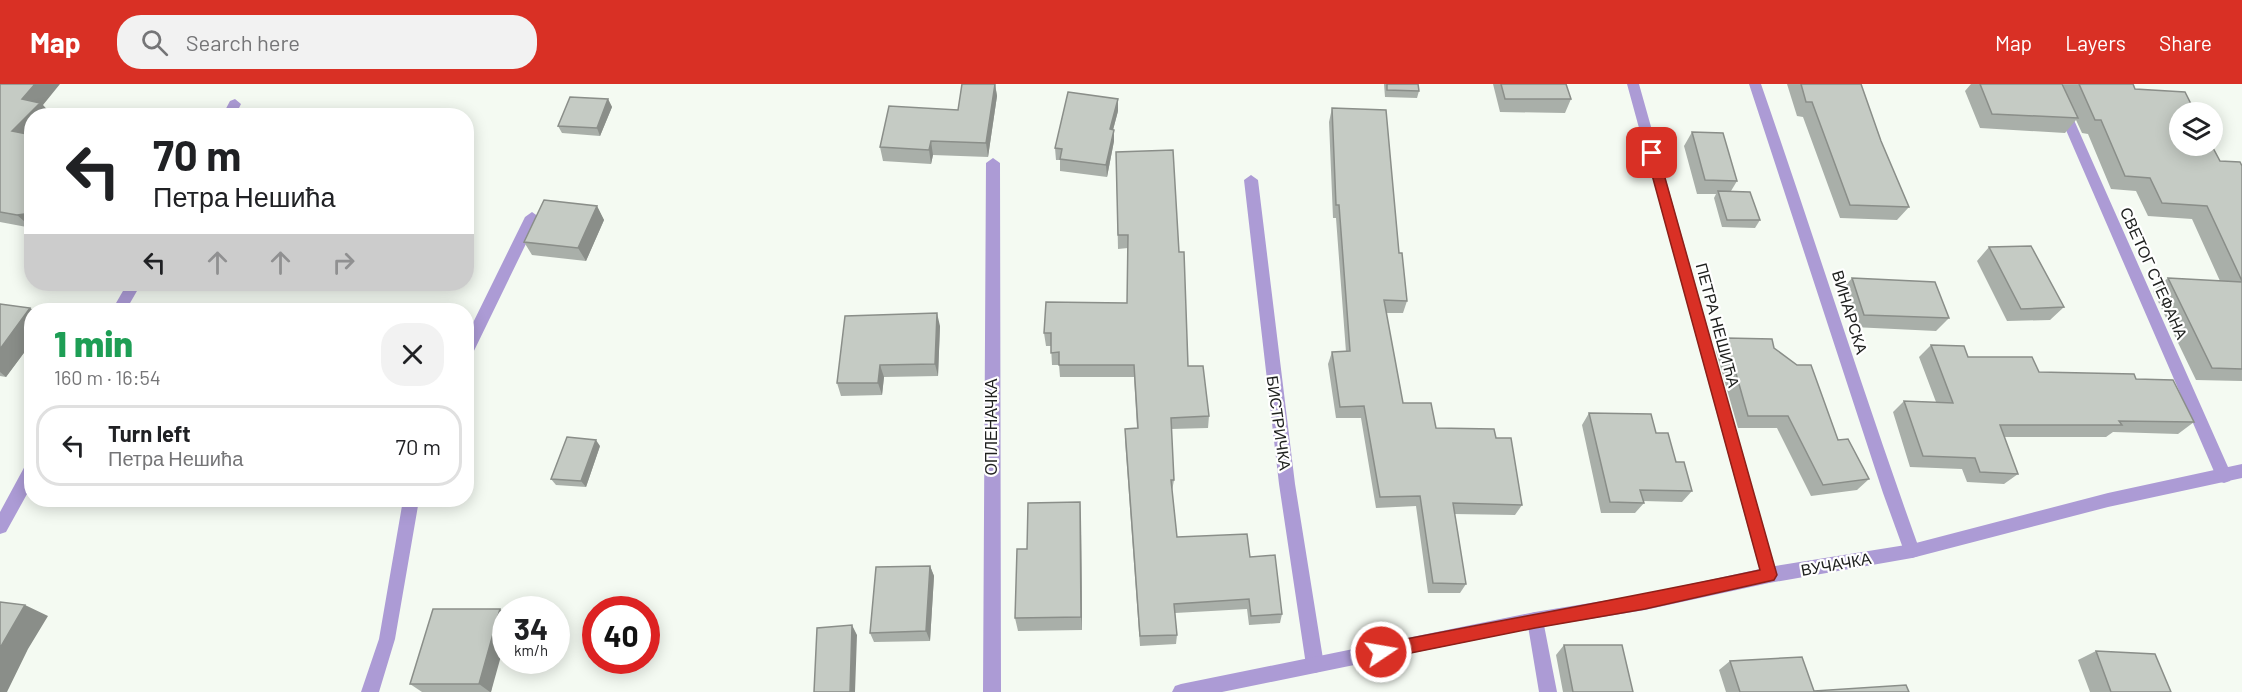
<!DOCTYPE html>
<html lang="en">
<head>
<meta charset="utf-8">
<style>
  body { margin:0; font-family:Barlow,sans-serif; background:#f2f2f2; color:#202124; height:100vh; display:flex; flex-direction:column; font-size:22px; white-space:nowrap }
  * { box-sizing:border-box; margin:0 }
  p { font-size:20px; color:#757577 }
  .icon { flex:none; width:33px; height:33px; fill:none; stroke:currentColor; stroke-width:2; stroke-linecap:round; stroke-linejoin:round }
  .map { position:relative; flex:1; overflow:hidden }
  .details { position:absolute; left:24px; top:219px; width:450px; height:204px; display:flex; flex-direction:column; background:#fff; border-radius:24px; box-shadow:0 3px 15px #0003 }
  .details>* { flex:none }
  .guide { position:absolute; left:24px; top:24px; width:450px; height:183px; border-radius:24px; box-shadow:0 3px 15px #0003; background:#fff; color:#202124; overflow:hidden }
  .tools { position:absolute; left:2169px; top:18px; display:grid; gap:12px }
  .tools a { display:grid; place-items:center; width:54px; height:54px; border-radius:50%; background:#fff; box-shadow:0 3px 15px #0003; font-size:30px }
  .speed { position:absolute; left:492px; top:512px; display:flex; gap:12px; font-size:30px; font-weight:700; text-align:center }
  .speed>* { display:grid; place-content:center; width:78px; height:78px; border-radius:50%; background:#fff; box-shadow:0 3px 15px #0003; line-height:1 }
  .speed small { font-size:15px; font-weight:400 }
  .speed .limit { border:9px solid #d22; background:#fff; color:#111 }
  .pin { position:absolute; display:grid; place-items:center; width:51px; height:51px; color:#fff; margin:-26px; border-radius:12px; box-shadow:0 3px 9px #0006 }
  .me { position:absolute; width:66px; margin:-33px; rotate:78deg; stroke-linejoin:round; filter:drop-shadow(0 0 4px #0008) }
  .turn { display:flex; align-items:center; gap:21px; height:126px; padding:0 30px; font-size:27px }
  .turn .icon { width:78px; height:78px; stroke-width:2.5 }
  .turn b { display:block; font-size:42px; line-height:51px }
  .lanes { display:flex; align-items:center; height:57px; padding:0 30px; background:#0003; justify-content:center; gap:30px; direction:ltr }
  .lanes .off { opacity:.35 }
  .round { display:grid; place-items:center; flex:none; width:63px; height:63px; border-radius:24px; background:#f2f2f2 }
  .head { display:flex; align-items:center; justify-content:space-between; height:102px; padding:0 30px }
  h1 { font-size:36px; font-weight:800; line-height:45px; color:#1e9e55 }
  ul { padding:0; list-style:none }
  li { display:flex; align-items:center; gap:18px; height:81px; margin:0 12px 9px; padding:0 18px; border:3px solid #e0e0e0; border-radius:24px }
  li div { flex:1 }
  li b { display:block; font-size:22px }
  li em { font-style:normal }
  header { display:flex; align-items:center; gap:36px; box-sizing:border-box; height:84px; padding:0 30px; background:#d93025; color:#fff }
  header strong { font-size:28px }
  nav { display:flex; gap:33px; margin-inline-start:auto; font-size:21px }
  .search { width:420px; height:54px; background:#f2f2f2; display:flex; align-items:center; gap:15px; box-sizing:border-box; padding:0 21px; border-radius:24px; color:#757577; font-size:22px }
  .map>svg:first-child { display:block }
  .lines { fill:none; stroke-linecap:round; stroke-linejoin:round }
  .service { fill:#ac9bd5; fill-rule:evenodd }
  .minor { fill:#ac9bd5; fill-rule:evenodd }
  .tertiary { fill:#ac9bd5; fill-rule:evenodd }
  .wall { fill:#a9afa9 }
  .shaded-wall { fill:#8a8e89 }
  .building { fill:#c5cbc4; stroke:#8a8e89; stroke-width:1.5 }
  .route { fill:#d93025; stroke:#8d1f18; stroke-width:1.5 }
  .labels { text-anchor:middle; stroke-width:4.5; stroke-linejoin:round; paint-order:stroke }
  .street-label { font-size:16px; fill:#202220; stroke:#fff }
</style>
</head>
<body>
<header>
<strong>Map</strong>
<div class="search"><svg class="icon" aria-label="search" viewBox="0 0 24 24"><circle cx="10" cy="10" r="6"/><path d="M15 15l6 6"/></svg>Search here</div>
<nav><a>Map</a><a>Layers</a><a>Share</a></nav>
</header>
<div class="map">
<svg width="2242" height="608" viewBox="0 0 2242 608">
  <rect width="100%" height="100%" fill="#f4faf2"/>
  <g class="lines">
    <path class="service" d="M532,128L539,133L471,273L466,275V253L525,133Z
      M403,416H419L395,555L379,608H361L379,555Z"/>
    <path class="minor" d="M1627,0H1639L1777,491L1775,496L1769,499L1763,496L1761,491Z
      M1749,0H1761C1815,155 1864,312 1920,467L1918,472L1912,474L1906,472L1904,467L1883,409Z
      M2046,0H2058L2232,392L2230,397L2224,399L2218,397L2216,392Z
      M235,15L241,20L235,32H222L230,17Z
      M993,74L1000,79L1001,608H983L986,79Z
      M1251,91L1258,96L1295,400L1324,581L1321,587L1315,589L1309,587L1306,581L1279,400L1244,96Z
      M127,200H141L126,226H112Z
      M32,378V401L6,448L0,450V428L26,380Z
      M1535,528L1541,530L1543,536L1557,608H1539L1527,536L1529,530Z"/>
    <path class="tertiary" d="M2242,380V394L2108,423L1912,474L1769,499L1645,526L1535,544L1222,608H1172L1175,602L1181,600L1535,528L1645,510L1769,483L1912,460L2108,409Z"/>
  </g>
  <path class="wall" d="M0,0L43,21L32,32V144L0,138Z
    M962,0H995L997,12L988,73L933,71L931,80L883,77L880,63L958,26Z
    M1384,0H1418L1419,7L1417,14L1385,13Z
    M1493,0H1566L1571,15L1565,29L1500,28Z
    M1787,0H1861L1881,57L1909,123L1897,136L1840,134L1803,33L1797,32Z
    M1971,0H2133L2135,5L2220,77L2242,82V297L2196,296L2153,207L2168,194L2220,197L2192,135L2148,132L2136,107L2111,105L2088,50L2082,49L2076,36L2065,49L1980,44L1965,7Z
    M608,15L612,23L600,52L562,49L558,42Z
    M1332,24L1399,169L1407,217L1403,229H1386L1403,319L1436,344L1496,354L1522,421L1515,431L1454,430L1466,500L1460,509H1428L1416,422L1376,424L1361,334H1336L1328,280L1332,268H1346L1336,134H1333L1329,38Z
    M1118,27L1113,46H1114V57L1107,93L1060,87V76H1056L1055,64Z
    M1692,48L1737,97L1731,107L1760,136L1755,144L1722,143L1714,114L1716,110H1697L1684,62Z
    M1116,68L1179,168L1188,282L1209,332L1208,344L1171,345L1174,396L1172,407L1177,453L1250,473L1282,530L1280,539L1249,541L1247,525L1175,529L1177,551L1176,560L1140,562L1125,356V345L1137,344L1134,293H1060L1059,281H1052L1051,262H1046L1044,249L1127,219L1128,164L1118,165Z
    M597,122L604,136L586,177L532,171L524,158Z
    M1989,163L2064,223L2050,236L2007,237L1977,177Z
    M1852,194L1949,234L1936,247L1853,243L1841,207Z
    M0,220L30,224L33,226H32V258L6,293L0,292Z
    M940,242L938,292L884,293L882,311L841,312L837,299Z
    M1726,254L1774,264L1838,356L1869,395L1857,406L1811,412L1777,344H1738L1716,267Z
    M1931,261L1968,273L2039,288L2136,295L2194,338L2178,350L2113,348L2106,353H2004L2018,390L2004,400L1967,398L1962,385L1910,383L1893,328L1904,317L1936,318L1919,273Z
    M1589,329L1656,349L1676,378L1692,407L1682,418L1643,417L1644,419L1635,429H1601L1582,341Z
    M600,362L586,403L556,401L551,395Z
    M1081,433L1082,546L1018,547L1015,534L1027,465Z
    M930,482L934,492L930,557L874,558L870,549Z
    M506,530L491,608H422L410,600Z
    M1564,561L1633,608H1563L1556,571Z
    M2096,567L2171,608H2090L2078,576Z
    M1730,577L1814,607L1909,608H1726L1719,586Z"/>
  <path class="shaded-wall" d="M35,0H60L43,21L53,32H32V56L12,47L22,15Z
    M995,0L997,12L988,73L986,59Z
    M608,15L612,23L600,52L597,44Z
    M1118,15V27L1110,57V45Z
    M1114,46V57L1107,93L1106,81Z
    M931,57L933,71L931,80L929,66Z
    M597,122L604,136L586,177L578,164Z
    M32,129V144L17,131Z
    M30,224L33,226H32V258L6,293L0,288V265Z
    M937,229L940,242L938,292L935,280Z
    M880,281L884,293L882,311L878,299Z
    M596,356L600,362L586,403L581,397Z
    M1080,418L1081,433L1082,546L1081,533Z
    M930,482L934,492L930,557L926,547Z
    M25,521L48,532L28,565L7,608H0V564Z
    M500,525L506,530V554L491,608H490L479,600Z
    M852,541L857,551L855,608H850Z"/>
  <path class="building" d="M0,0H35L22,15L40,19L12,47L32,51V129L17,131L0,128Z
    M962,0H995L986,59L931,57L929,66L880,63L889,22L958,26Z
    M1387,0H1418L1419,7L1387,6Z
    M1501,0H1566L1571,15H1505Z
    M1801,0H1861L1881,57L1909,123L1850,121L1812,18H1806Z
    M1980,0H2062L2078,34L1992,30Z
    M2079,0H2133L2135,5L2185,8L2195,28H2180V62H2212L2220,77L2240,78L2242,82V197L2207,122L2162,119L2150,94L2125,92L2101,36H2095Z
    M1068,8L1118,15L1110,45L1114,46L1106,81L1060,75L1062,65L1055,64Z
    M570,13L608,15L597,44L558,42Z
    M1332,24L1386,26L1399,169H1402L1407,217L1384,216L1403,319H1431L1436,344L1494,345L1496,354H1511L1522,421L1453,419L1466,500L1433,499L1420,412L1380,413L1364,322L1340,323L1332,268L1350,267L1339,121H1336Z
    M1692,48L1723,49L1737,97L1705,96Z
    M1173,66L1179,168H1184L1188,282H1203L1209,332L1171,334L1174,396H1171L1177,453L1247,450L1250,473L1275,471L1282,530L1251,532L1249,515L1174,520L1177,551L1140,552L1125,345L1138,344L1134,281H1059V268L1051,269V249H1044L1046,218L1127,219L1128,151H1118L1116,68Z
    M1718,107L1750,108L1760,136H1727Z
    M544,116L597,122L578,164L524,158Z
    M2031,162L2064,223L2021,225L1989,163Z
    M1852,194L1935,198L1949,234L1864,231Z
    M2168,194L2242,198V285L2212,284Z
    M0,220L30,224L0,265Z
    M937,229L935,280L880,281L878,299H837L845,232Z
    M1726,254L1772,255L1774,264L1797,281H1811L1838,356L1848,355L1869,395L1823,401L1788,332H1748Z
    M1931,261L1964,262L1968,273H2032L2039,288L2134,290L2136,295L2173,296L2194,338L2119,337L2122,341H2000L2018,390L1980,388L1975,374L1923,372L1904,317L1953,319Z
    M1589,329L1651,330L1656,349H1668L1676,378H1684L1692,407L1640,406L1644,419L1610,418Z
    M567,353L596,356L581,397L551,395Z
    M1080,418L1081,533L1015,534L1017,465H1027L1028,419Z
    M930,482L926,547L870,549L876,483Z
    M0,518L25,521L0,564Z
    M433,525H500L479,600H410Z
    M852,541L850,608H814L817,544Z
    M1564,561H1622L1633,608H1573Z
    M2096,567L2155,570L2171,608H2111Z
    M1802,573L1814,607L1906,601L1909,608H1740L1730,577Z"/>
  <path class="route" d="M1652,65L1658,69L1777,491L1774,496L1645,525L1535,544L1381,575L1376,573L1373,568L1376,563L1381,560C1507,535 1634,513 1760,486L1646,69Z"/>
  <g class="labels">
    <g class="street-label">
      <text transform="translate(2154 189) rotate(66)" y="6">СВЕТОГ СТЕФАНА</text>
      <text transform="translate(1850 228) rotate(73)" y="6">ВИНАРСКА</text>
      <text transform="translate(1718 241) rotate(75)" y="6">ПЕТРА НЕШИЋА</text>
      <text transform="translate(1279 339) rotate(82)" y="6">БИСТРИЧКА</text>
      <text transform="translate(991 343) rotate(-90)" y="6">ОПЛЕНАЧКА</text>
      <text transform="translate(1836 480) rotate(-10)" y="6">ВУЧАЧКА</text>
    </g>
  </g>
</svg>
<div class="tools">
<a><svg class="icon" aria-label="layers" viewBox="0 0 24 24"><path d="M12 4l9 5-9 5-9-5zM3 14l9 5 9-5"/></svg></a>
</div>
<div class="speed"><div>34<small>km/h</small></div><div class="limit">40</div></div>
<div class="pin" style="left:1652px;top:69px;background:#d93025"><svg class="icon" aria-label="arrive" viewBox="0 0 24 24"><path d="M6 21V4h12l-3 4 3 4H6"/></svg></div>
<svg class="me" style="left:1381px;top:568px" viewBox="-20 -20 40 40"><circle r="17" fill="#d93025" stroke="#fff" stroke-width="3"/><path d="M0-11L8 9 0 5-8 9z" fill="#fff"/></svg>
<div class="guide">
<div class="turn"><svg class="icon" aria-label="left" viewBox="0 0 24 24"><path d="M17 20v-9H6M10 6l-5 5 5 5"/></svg><div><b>70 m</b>Петра Нешића</div></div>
<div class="lanes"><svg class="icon" aria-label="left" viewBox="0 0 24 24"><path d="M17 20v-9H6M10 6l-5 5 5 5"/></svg><svg class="icon off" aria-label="ahead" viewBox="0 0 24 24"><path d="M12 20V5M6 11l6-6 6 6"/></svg><svg class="icon off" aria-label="ahead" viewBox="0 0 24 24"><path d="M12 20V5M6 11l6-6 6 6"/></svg><svg class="icon off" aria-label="right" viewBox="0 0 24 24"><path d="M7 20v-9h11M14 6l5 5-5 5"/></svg></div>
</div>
<section class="details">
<div class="head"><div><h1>1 min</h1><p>160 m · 16:54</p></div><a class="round"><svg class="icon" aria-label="close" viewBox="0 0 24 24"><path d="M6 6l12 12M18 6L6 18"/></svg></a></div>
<ul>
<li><svg class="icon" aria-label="left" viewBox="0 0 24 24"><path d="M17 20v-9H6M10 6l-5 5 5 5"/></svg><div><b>Turn left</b><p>Петра Нешића</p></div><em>70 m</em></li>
</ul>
</section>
</div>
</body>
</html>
